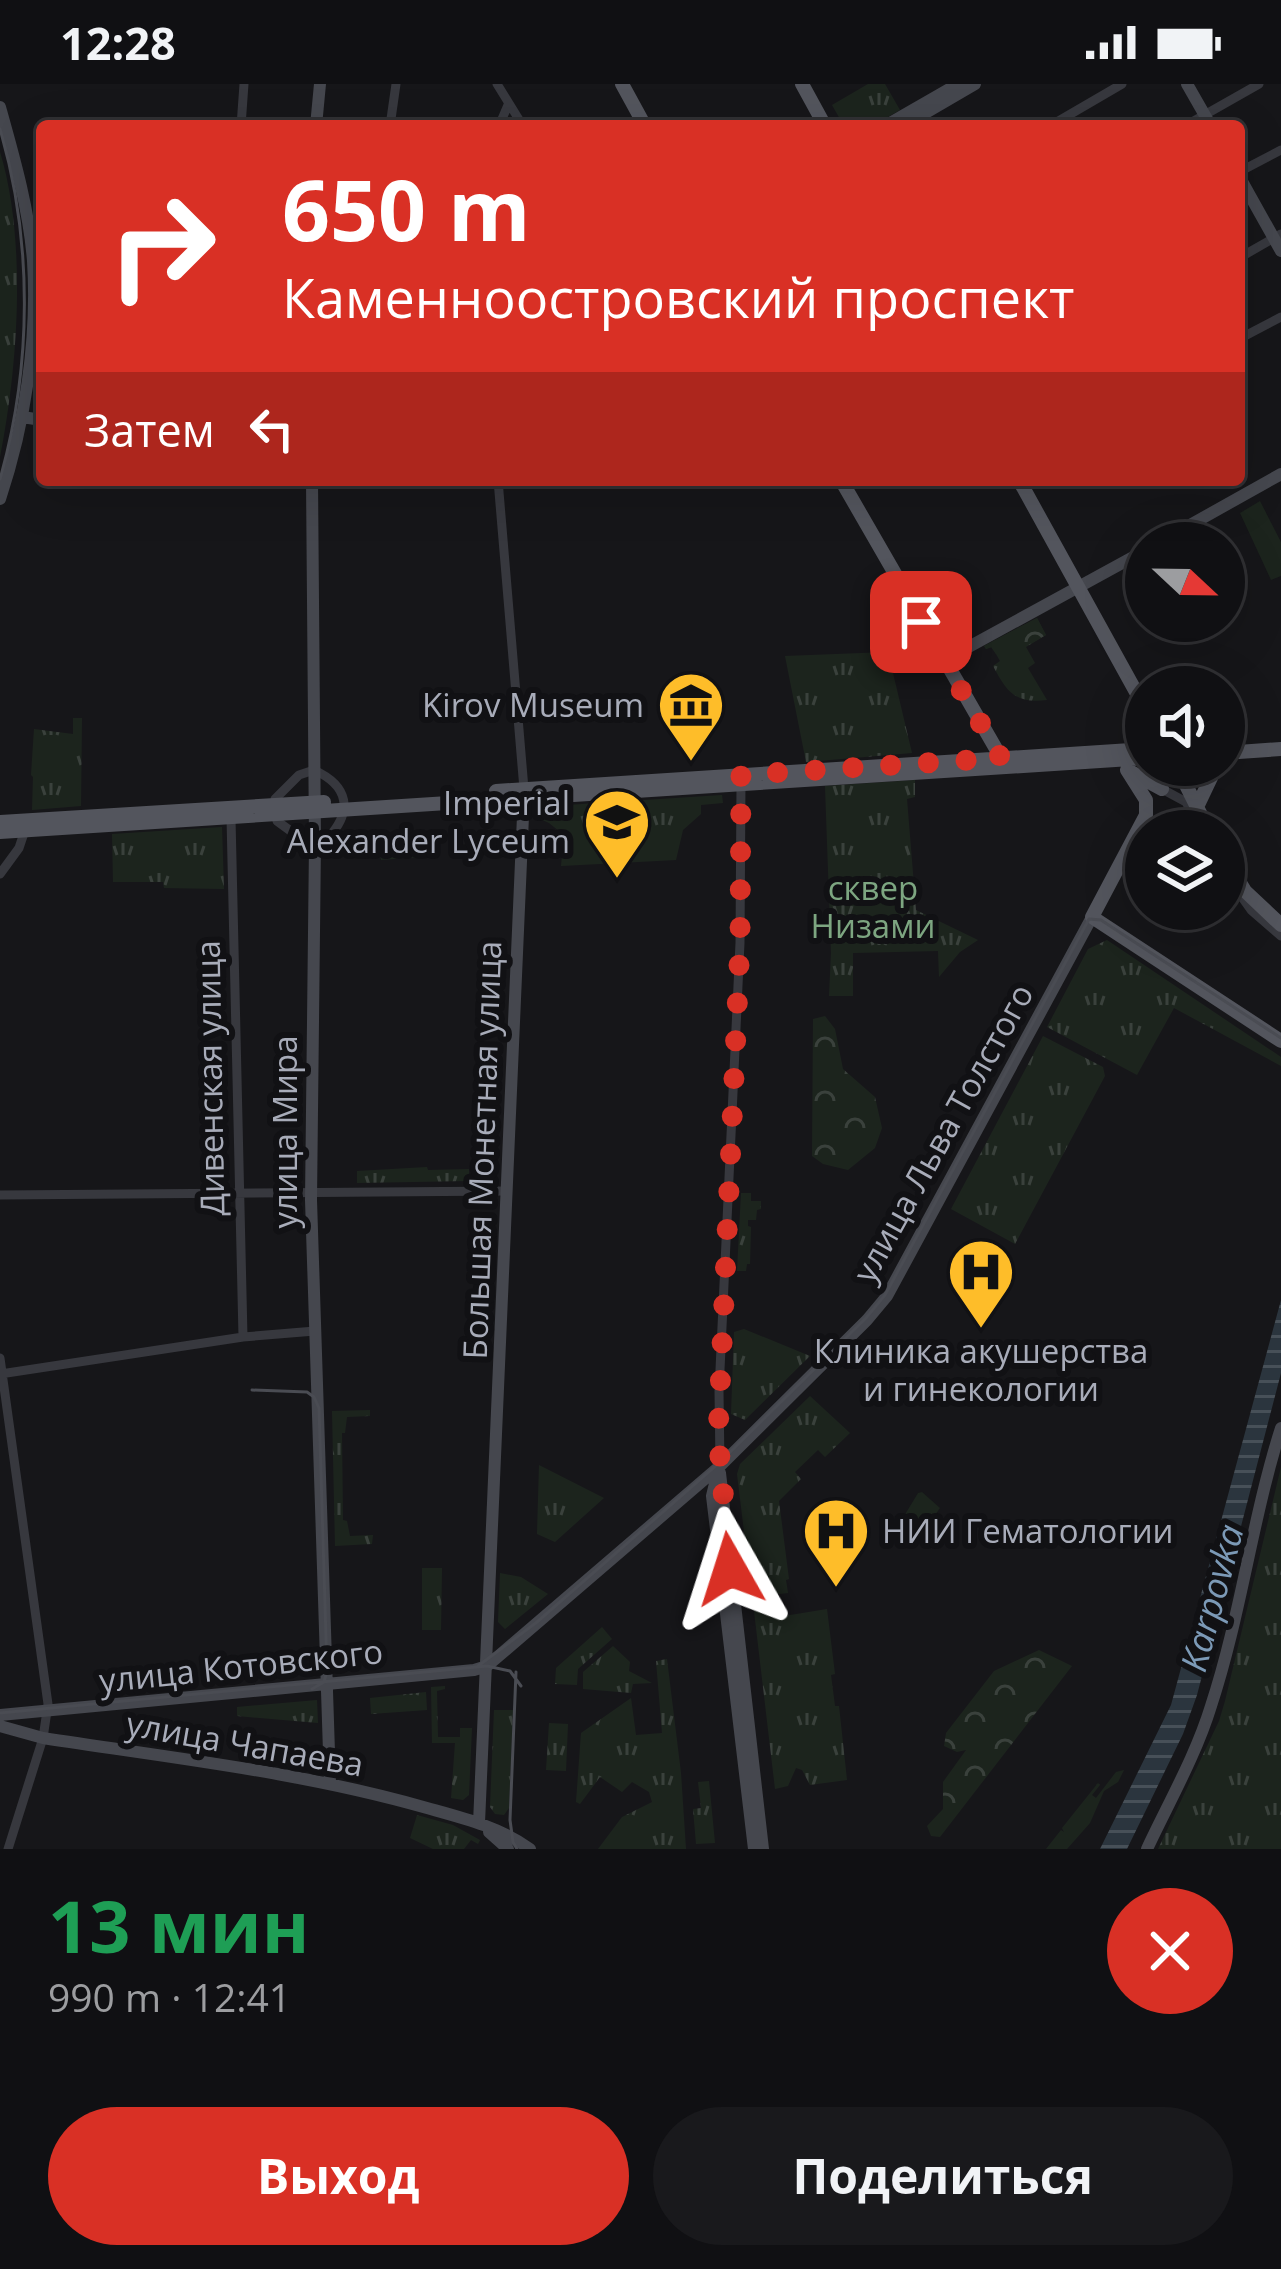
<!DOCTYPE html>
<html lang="ru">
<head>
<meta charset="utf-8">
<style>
  body { margin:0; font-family:"Open Sans",sans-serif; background:#19191c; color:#f1f3f6; height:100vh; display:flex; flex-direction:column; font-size:45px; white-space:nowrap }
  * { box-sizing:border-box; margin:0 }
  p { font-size:39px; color:#9c9da0 }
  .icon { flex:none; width:66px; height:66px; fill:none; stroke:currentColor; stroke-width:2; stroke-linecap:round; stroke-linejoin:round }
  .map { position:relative; height:1765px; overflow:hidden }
  .side { display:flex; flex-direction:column; background:#101013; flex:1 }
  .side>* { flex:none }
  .hud { position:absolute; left:36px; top:36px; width:1209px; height:366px; border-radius:12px; box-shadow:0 12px 48px #0002,0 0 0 3px #303033; background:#d93025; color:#fff; overflow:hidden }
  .needle { width:78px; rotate:112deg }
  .controls { position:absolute; left:1125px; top:438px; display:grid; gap:24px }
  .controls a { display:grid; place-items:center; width:120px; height:120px; border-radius:50%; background:#101013; box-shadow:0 12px 48px #0002,0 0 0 3px #303033; font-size:60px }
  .pin { position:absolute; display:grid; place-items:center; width:102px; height:102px; color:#fff; margin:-51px; border-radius:24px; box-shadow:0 6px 18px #0006 }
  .me { position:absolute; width:132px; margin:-66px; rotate:354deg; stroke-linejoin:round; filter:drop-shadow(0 0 9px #0008) }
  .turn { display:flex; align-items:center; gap:42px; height:252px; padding:0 48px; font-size:54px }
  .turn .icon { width:156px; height:156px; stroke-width:2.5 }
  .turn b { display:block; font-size:84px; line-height:102px }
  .then { display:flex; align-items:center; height:114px; padding:0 48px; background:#0003; gap:24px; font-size:45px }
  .round { display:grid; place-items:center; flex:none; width:126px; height:126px; border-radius:63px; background:#19191c }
  .overview { display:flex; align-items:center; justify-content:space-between; height:204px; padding:0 48px }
  h1 { font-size:72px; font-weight:700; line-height:90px; color:#1e9e55 }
  .action { display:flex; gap:24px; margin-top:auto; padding:24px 48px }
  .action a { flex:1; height:138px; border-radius:72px; background:#d93025; color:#fff; font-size:48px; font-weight:700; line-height:138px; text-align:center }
  .action a+a { background:#19191c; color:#f1f3f6 }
  .status { display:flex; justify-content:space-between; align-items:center; height:84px; padding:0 60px; background:#101013; direction:ltr }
  .status svg { height:33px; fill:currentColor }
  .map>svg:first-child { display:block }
  .grass { fill:url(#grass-tufts) }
  .forest { fill:url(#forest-crowns) }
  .garden { fill:#1c241d }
  .water { fill:url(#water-rules) }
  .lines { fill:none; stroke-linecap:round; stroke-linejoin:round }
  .street { stroke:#37383e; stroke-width:9 }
  .secondary { stroke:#45474e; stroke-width:12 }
  .primary { stroke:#53555d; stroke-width:14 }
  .tram { stroke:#4a4c53; stroke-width:3 }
  .route { stroke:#d93025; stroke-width:21; stroke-dasharray:0 37.8 }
  .labels { text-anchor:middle; stroke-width:12; stroke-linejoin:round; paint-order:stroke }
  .poi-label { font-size:33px; fill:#a8acb9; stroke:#111114; text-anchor:end }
  .park-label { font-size:33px; fill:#7da681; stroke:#111114 }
  .street-label { font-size:33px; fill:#a8acb9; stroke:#111114 }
  .water-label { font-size:36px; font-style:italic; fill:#7c9ab7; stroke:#111114 }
</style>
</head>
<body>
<div class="status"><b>12:28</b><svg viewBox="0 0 49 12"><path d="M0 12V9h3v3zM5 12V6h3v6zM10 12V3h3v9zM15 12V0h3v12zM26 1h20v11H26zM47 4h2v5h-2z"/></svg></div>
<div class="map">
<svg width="1281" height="1765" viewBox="0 0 1281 1765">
  <defs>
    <pattern id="grass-tufts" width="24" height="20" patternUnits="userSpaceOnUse" patternTransform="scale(3)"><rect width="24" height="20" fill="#1c241d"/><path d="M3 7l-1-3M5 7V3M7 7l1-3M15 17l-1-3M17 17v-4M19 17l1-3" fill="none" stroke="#3a413c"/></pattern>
    <pattern id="forest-crowns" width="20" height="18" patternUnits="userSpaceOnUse" patternTransform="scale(3)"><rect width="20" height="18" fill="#1c241d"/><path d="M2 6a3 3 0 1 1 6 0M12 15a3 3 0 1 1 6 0" fill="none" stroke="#3a413c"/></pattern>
    <pattern id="water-rules" width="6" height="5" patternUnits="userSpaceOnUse" patternTransform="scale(3)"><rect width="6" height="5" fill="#2b353e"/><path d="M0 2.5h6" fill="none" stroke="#475058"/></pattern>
  </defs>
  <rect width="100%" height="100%" fill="#161619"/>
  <path class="grass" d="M868,0H885L900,26L872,42H844L832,21Z
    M0,68C27,156 18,283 0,373Z
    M1037,534L1046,551L1026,563L1035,579L1028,584L1047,616C1015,620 1007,608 993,582L1000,577L992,563L986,565L984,562Z
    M888,568L912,669L806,678L785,572Z
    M73,634H82L81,722L32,726L33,693L31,691L34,645L73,650Z
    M915,696V713L907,715L916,826L978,856L960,868L939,893L938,867L853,869V912H829L831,869L825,702Z
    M722,711L723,719L701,721V730L683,746L676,776L561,782L564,751L549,739L536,733V723Z
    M222,743L224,805L164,804L163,798H113L112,750Z
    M433,755L434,772L381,776L378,759L382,758L416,759Z
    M1107,856L1281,973V982L1174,924L1137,991L1047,943L1088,865Z
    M1043,952L1103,983L1105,992L1015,1160L951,1125Z
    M427,1083L428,1086L469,1085V1097L357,1099V1087Z
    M741,1109H751V1117H761V1125L757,1126L756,1136H748V1142L751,1143L750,1180H747L746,1187H737Z
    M744,1245L810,1272L745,1336L731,1330L734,1248Z
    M810,1312L850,1349L825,1373L818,1366L795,1388L801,1395L779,1417L789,1495L786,1496L788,1509L752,1513L737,1390L740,1380Z
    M370,1326V1332L347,1333L345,1349H342L343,1436L347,1437L350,1452L373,1451L372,1460L335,1462L332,1327Z
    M539,1381L604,1414L555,1458L537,1450Z
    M1281,1383V1765H1158L1219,1637L1225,1617Z
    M422,1484H442L441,1546H422Z
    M500,1489L521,1493L548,1510L505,1545L498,1538Z
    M827,1525L835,1590L831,1591L835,1622H839L847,1696L810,1701L802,1686L796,1684L788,1702L775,1705L754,1527L765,1526L772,1534Z
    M602,1543L612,1555L578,1585L577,1601L555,1600L556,1584Z
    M613,1562L630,1578L629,1587L652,1599L633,1600L631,1609L583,1605V1588Z
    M667,1575L681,1689L686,1765H598L622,1733L652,1718L649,1708L632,1698L622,1708L600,1693L580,1720L576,1718L581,1649L631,1614L636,1651L662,1649L656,1577Z
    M445,1602V1605L437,1607L438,1653H460V1644H472L469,1711L463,1716L451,1714L455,1659H432L431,1603Z
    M426,1608L427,1626L371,1630L370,1614Z
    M317,1616L318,1639L237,1632V1623Z
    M494,1626H513L509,1724L504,1731L495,1730L490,1723Z
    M549,1639L568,1640L566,1687L546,1686Z
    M1124,1686L1118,1698L1104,1707L1090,1739L1067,1765H1046L1061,1746L1064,1748L1062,1744L1098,1699L1100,1701L1092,1711L1096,1714L1116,1688Z
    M709,1697L715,1759L696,1760L693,1725L701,1724L698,1698Z
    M417,1731L453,1741L480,1756L478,1760L471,1756L464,1765H433L410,1754Z"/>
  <path class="forest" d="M1037,534L1046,551L1009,572L996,570L991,563L986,565L984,562Z
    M825,932L835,945L843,985L875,1013L882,1044L875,1064L848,1086L823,1080L812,1072L813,935Z
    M1039,1566L1072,1582L940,1753L931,1752L927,1742L943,1725V1698L966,1666L957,1668L944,1662L946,1649L994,1587Z"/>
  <path class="garden" d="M1260,417L1281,458V492L1271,496L1240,429Z
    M922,1408L940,1424L921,1451L903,1441L901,1437L918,1409Z"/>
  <path class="water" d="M1281,1216V1289L1197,1611L1183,1650L1127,1765H1100L1171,1621Z"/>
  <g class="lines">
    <path class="street" d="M497,0L523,42
      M241,42L244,0
      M390,42L396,0
      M499,42L508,21
      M1050,42L1122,0
      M1185,42L1259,0
      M1239,88L1281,66
      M1239,174L1281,150
      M1239,255L1281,233
      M498,396L524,705
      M314,686C349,702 353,727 328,754L307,759L277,737L275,715L299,691Z
      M1162,705L1186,718L1202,747
      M231,734L243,1253
      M1224,788L1251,826L1281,852
      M0,790L19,764L25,746
      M0,1111L507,1107
      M0,1274L48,1620L43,1654L8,1765
      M0,1290L243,1253L315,1247
      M720,1382L719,1307L740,859L741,698"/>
    <path class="secondary" d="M1187,0L1211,42
      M0,23C14,73 29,125 33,177C38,256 25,340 0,415
      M316,42L320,0
      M885,42L958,0
      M903,42L975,0
      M1239,92L1281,167
      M22,333L42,336
      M312,396L315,759L311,1116L330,1699
      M1158,459L1281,390
      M943,577L1146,466
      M719,1383L712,1412L754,1765
      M720,1389L763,1765
      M0,1631L474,1586L487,1582L720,1382L867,1236L887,1212L1092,833
      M0,1642L43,1654C171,1674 302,1688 427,1724C463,1734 500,1743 530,1765
      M479,1739L524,709
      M489,1748L508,1765
      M1147,1765C1169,1718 1196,1671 1211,1622C1241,1531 1252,1435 1281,1344"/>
    <path class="primary" d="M622,0L645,42
      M802,0L825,42
      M841,396L1003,677
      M1019,396L1146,626
      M1224,669L1281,665
      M1176,681L1209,747
      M1127,686L1146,716V731L1092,833L1281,957
      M1129,687L1162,705
      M496,707L1146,665
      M1197,723L1217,681
      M0,738L324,718
      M0,748L1146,674
      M1224,773L1245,807L1281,841"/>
    <path class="tram" d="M0,45C33,157 32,283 0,395
      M252,1306L307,1308L314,1313L319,1324L327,1587L324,1598L312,1605
      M478,1582L537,1538L720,1378L866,1234L885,1211L1089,835L1101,836L1281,954
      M516,1588L510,1736L513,1758L517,1765
      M0,1629L487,1582L510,1587L521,1602"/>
  </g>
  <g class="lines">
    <path class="route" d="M730,1485L718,1351L740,859L741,691L1001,674L921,538"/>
  </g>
  <defs>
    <g id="museum-pin" transform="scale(3.45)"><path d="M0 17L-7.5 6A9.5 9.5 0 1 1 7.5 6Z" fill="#febd29" stroke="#111114"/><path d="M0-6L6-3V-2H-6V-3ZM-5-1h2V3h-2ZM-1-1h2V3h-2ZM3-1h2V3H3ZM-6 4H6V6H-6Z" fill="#111"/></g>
    <g id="university-pin" transform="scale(3.45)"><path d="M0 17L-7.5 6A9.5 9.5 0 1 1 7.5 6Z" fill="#febd29" stroke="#111114"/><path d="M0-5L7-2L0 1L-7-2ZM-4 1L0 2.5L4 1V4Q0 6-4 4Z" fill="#111"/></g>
    <g id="hospital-pin" transform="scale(3.45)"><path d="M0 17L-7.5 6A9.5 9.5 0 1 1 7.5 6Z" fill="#febd29" stroke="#111114"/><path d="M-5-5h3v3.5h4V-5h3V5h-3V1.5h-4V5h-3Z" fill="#111"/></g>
  </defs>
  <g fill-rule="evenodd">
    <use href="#museum-pin" x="691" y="621"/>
    <use href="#university-pin" x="617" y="738"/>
    <use href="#hospital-pin" x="981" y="1188"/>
    <use href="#hospital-pin" x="836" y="1447"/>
  </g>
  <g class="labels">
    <g class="poi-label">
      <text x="644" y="633">Kirov Museum</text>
      <text x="570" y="731">Imperial<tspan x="570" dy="38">Alexander Lyceum</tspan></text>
      <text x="981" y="1279" text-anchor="middle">Клиника акушерства<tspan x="981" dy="38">и гинекологии</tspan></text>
      <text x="882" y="1459" text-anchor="start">НИИ Гематологии</text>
    </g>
    <g class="park-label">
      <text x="873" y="816">сквер<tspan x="873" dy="38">Низами</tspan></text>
    </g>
    <g class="street-label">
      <text transform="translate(210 994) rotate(-91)" y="12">Дивенская улица</text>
      <text transform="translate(285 1048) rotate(-90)" y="12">улица Мира</text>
      <text transform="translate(943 1049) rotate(-61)" y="12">улица Льва Толстого</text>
      <text transform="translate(482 1066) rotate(-88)" y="12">Большая Монетная улица</text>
      <text transform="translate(241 1582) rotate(-6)" y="12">улица Котовского</text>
      <text transform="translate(245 1660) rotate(10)" y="12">улица Чапаева</text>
    </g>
    <g class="water-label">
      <text transform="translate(1212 1514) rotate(-75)" y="13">Karpovka</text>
    </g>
  </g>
</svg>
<div class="controls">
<a><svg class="needle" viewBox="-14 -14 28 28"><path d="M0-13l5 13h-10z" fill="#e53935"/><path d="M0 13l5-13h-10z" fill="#9c9da0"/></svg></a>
<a><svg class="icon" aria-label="sound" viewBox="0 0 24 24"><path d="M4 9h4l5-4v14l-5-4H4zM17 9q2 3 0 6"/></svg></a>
<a><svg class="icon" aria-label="layers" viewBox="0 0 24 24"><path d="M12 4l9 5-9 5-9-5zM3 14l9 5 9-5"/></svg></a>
</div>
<div class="pin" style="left:921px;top:538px;background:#d93025"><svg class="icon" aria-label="arrive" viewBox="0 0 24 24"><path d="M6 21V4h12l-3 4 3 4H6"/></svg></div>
<svg class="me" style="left:730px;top:1485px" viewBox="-20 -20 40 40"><path d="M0-17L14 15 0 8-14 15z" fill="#d93025" stroke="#fff" stroke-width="4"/></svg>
<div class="hud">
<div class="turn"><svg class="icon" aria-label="right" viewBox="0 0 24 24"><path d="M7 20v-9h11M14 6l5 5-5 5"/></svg><div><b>650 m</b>Каменноостровский проспект</div></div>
<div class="then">Затем<svg class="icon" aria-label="left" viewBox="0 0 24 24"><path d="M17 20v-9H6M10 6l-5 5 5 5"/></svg></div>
</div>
</div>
<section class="side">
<div class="overview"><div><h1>13 мин</h1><p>990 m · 12:41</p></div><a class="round" style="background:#d93025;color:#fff"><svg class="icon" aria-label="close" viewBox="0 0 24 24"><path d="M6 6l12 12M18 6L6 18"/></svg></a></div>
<div class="action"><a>Выход</a><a>Поделиться</a></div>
</section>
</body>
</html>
